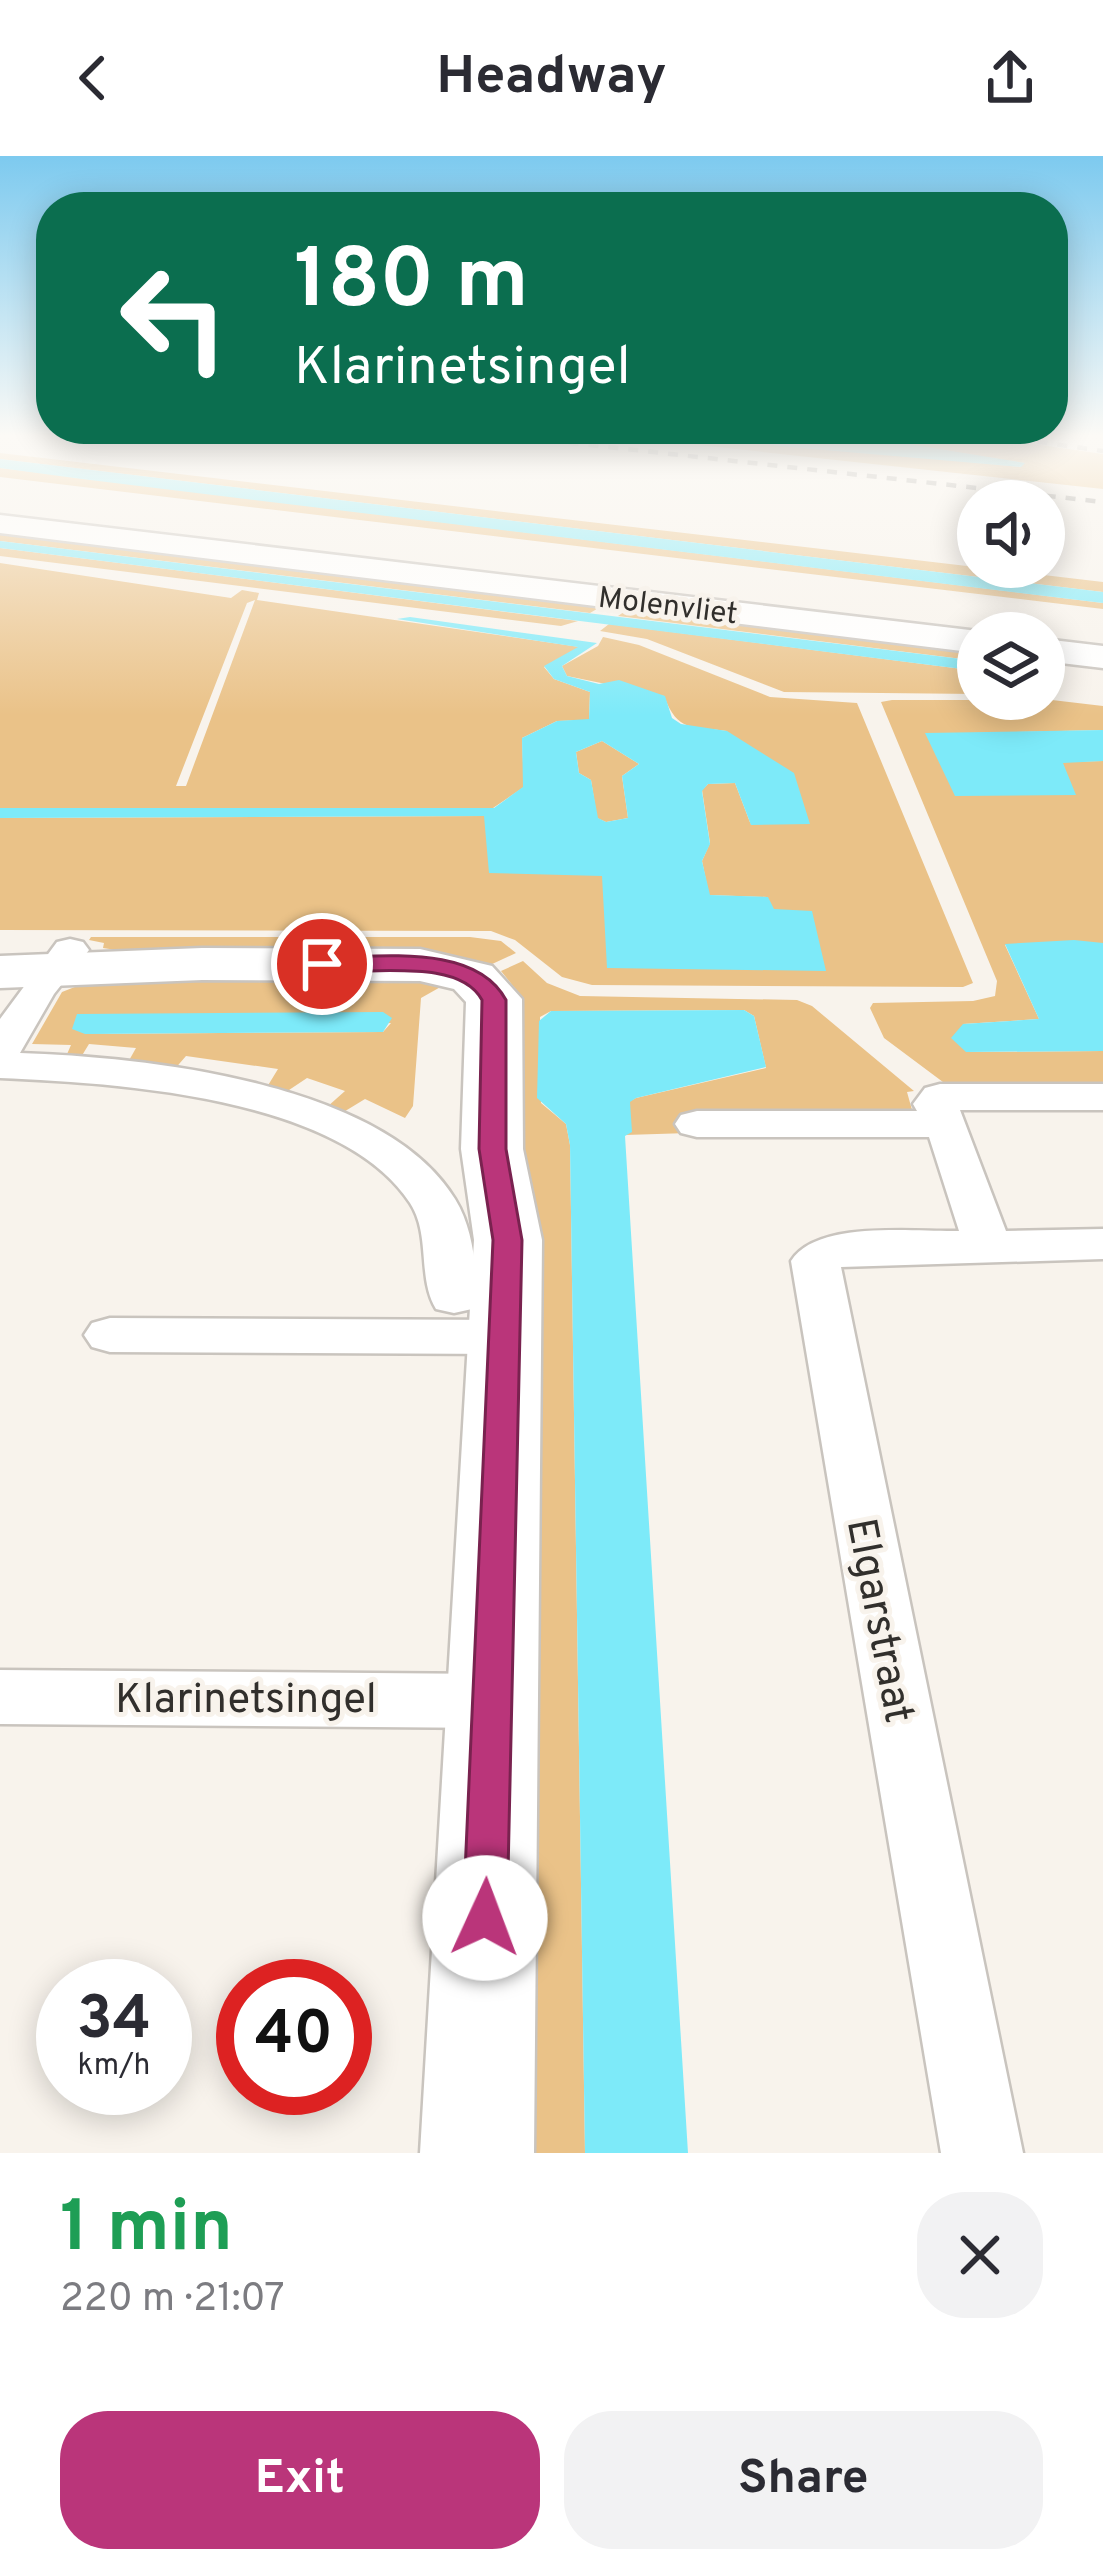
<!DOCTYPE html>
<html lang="en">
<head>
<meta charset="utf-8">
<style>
  body { margin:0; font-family:Overpass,sans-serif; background:#f2f2f3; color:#2b2b33; height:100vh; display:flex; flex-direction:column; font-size:45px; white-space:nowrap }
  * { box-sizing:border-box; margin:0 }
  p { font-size:39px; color:#7c7c81 }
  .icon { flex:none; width:66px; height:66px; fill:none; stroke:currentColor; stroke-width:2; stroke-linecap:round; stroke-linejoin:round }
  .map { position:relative; height:1997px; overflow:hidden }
  .details { display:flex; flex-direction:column; background:#fff; flex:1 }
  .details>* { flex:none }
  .banner { position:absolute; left:36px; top:36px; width:1032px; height:252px; border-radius:48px; box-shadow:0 6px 30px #0003; background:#0b6e4f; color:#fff; overflow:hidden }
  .fabs { position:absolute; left:957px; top:324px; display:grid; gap:24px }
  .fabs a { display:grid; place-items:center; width:108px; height:108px; border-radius:50%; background:#fff; box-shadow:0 6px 30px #0003; font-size:60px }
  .speed { position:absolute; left:36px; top:1803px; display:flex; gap:24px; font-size:60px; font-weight:700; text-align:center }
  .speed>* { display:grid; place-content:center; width:156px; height:156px; border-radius:50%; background:#fff; box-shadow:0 6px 30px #0003; line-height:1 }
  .speed small { font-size:30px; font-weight:400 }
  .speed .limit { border:18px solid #d22; background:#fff; color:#111 }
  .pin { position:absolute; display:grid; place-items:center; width:102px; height:102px; color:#fff; margin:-51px; border:6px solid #fff; border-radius:50%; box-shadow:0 3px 12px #0007 }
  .me { position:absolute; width:132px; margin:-66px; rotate:2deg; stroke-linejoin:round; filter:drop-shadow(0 0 9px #0008) }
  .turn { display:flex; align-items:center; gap:42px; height:252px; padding:0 60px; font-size:54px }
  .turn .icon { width:156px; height:156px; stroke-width:2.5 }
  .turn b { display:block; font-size:84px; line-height:102px }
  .round { display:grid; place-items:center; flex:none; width:126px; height:126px; border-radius:48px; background:#f2f2f3 }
  .overview { display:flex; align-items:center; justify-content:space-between; height:204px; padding:0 60px }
  h1 { font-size:72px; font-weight:700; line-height:90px; color:#1e9e55 }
  .button { display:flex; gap:24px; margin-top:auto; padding:24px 60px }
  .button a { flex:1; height:138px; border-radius:48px; background:#ba357a; color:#fff; font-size:48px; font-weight:700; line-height:138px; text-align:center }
  .button a+a { background:#f2f2f3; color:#2b2b33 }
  header { display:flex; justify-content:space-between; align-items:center; height:156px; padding:0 60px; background:#fff; font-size:54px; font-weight:700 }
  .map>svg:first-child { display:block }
  .green { fill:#eac288; fill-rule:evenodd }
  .water { fill:#7deaf9; fill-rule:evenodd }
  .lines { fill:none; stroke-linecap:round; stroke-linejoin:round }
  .street-casing { stroke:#c9c4be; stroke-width:5 }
  .secondary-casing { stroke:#c9c4be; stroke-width:5 }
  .street { fill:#fff; fill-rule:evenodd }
  .secondary { fill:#fff; fill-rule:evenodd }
  .rail { stroke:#9d9a95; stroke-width:4.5; stroke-dasharray:10 10; stroke-linecap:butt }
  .route { fill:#ba357a; stroke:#79224f; stroke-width:3 }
  .labels { text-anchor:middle; stroke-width:10; stroke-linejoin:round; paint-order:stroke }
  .far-street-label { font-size:30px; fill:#312f2c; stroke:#f8f3ec }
  .near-street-label { font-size:42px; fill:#312f2c; stroke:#f8f3ec }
</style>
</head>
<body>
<header><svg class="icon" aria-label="back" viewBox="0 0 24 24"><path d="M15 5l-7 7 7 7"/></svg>Headway<svg class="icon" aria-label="share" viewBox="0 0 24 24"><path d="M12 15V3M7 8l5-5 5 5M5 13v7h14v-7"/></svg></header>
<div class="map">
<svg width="1103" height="1997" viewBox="0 0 1103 1997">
  <rect width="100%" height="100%" fill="#f8f3ec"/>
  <path class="green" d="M616,280C752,280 884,297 1020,311L1023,307L858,280H977L1103,298V333Z
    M0,297L1103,426V436L0,303Z
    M0,312L1103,447V453L0,321Z
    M0,372L602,450L590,457L0,385Z
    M0,392L578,465L561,470L0,400Z
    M0,407L231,442L242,434L259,437L257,444L580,491L544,511L554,523L590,536L589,564L557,565L522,582L524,631L493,652H0ZM255,444L186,630H176L247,447Z
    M631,451L978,493V505L618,460Z
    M609,468L978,515V538L784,536L647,483L600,475Z
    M603,481L639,489L770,541L857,547L973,827L963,831L592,829L562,821L515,784L491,775L0,774V662L485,660L602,720L773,753L767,741L709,739L702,705L710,687L702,634L708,628L735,627L751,669L727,575C692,570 678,577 664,540L567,520L562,510L598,490Z
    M892,544H1052L1103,550V574L926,578L1075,639L1062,606L1103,605V787L1005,789L1039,863L963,868L967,896L1103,895V926H953L955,935L884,882L870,852L873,847L973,845L995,840L997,825L881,546Z
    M602,585L639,608L622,620L628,662L606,666L597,662L591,624L579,617L576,596Z
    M91,781H470L501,785L516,797L490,809L448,800L136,797L103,792L104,787L89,784Z
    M523,805L547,827L580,840L797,844L812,850L914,935L907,936L914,961L890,953H715L716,961L689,977L625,979L630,945L636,942L766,912L754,860L744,854L551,855L540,861L541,947L566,968L570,989L585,1997H510L517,835L501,815Z
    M399,817L444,829L421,842L413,950L405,962L365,943L342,957L327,951L345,935L307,922L286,936L267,931L278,913L186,900L173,915L127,908L136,892L89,888L78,906L64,905L71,889L32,888L62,836L90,825ZM391,867L383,876L85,878Z"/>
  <path class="water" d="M721,280H858L1025,307L1021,311L778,290Z
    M0,303L1103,436V447L82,323L0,312Z
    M0,385L978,505V515L0,392Z
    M410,461L597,487L562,510L567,520L599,528L619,524L665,540L672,562L681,568L727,575L794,617L810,668L751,669L735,627L708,628L702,635L710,688L702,705L710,739L768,741L774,753L812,755L826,815L607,812L602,720L489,717L484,660L0,662V652H494L523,631L522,582L557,565L589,563L590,536L554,523L544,510L578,491L397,463ZM602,585L639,608L622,620L628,662L606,666L598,662L591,624L579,617L576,596Z
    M1103,574V605L1063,607L1076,639L955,640L925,577Z
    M1074,784L1103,787V895L966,896L951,882L963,868L1039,863L1005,788Z
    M744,854L754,860L766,911L636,942L630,946L632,976L625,980L688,1997H585L570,989L566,968L537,942L539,865L551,855Z
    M383,856L392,862L383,876L85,878L72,873L77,858Z"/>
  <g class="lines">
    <g class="street-casing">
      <path id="street" d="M70,783L83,786L89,794L54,838L20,897C145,901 384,926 455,1043C473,1072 475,1108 479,1141L472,1153L454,1157L436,1153C417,1122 431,1079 410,1047C340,940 115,927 0,922V863L57,786Z
        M940,928H1103V954H960L1006,1075L1103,1073V1103L841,1111L1023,1997H941L791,1105C817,1064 913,1076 959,1075L929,981H697L681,977L675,968L681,959L697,955H917L913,948L925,932Z
        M110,1162L506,1164L524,1169L532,1181L524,1193L506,1198L110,1196L92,1191L84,1179L92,1167Z
        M0,1514L492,1518L515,1526L524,1545L515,1564L492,1572L0,1568Z"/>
    </g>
    <g class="secondary-casing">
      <path id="secondary" d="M0,359L978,475L986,477H978V497L0,377Z
        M1044,483L1103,490V512L1044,505Z
        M202,792L420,793L492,810L522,843L523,993L542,1084L534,1997H420L474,1084L461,993L466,846L454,833L420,825L202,824L0,832V800Z"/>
    </g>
    <use href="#street" class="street"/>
    <use href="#secondary" class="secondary"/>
    <path class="rail" d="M509,280L1103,346
      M998,280L1103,295"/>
  </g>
  <linearGradient id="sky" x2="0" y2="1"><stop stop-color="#7dcaef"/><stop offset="0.5" stop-color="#fcfaf6"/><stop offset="1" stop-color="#fcfaf6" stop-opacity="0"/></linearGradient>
  <rect width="1103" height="559" fill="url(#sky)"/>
  <path class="route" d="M322,801C378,802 475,786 506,844V993L522,1084L507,1762L500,1776L485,1783L469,1776L463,1762L493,1084L479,993L482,844C457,798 359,822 314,813V803Z"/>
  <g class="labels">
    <g class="far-street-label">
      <text transform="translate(668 449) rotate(7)" y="10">Molenvliet</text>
    </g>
    <g class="near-street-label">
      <text transform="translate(882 1464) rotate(79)" y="15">Elgarstraat</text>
      <text x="246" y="1556">Klarinetsingel</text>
    </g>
  </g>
</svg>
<div class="fabs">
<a><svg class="icon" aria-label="sound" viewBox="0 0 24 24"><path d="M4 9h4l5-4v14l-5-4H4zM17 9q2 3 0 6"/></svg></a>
<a><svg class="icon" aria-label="layers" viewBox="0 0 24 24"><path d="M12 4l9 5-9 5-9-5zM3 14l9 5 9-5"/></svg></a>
</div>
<div class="speed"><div>34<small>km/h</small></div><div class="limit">40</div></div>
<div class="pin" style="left:322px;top:808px;background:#d93025"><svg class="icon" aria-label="arrive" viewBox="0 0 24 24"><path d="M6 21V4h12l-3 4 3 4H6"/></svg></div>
<svg class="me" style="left:485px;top:1762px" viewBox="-20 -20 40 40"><circle r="19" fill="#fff"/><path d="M0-13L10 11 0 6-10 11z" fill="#ba357a"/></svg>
<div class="banner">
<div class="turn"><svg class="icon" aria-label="left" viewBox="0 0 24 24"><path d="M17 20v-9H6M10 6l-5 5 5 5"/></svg><div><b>180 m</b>Klarinetsingel</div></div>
</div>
</div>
<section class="details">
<div class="overview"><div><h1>1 min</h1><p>220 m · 21:07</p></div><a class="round"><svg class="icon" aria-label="close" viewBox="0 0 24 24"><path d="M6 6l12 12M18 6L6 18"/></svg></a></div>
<div class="button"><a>Exit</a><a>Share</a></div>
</section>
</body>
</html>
